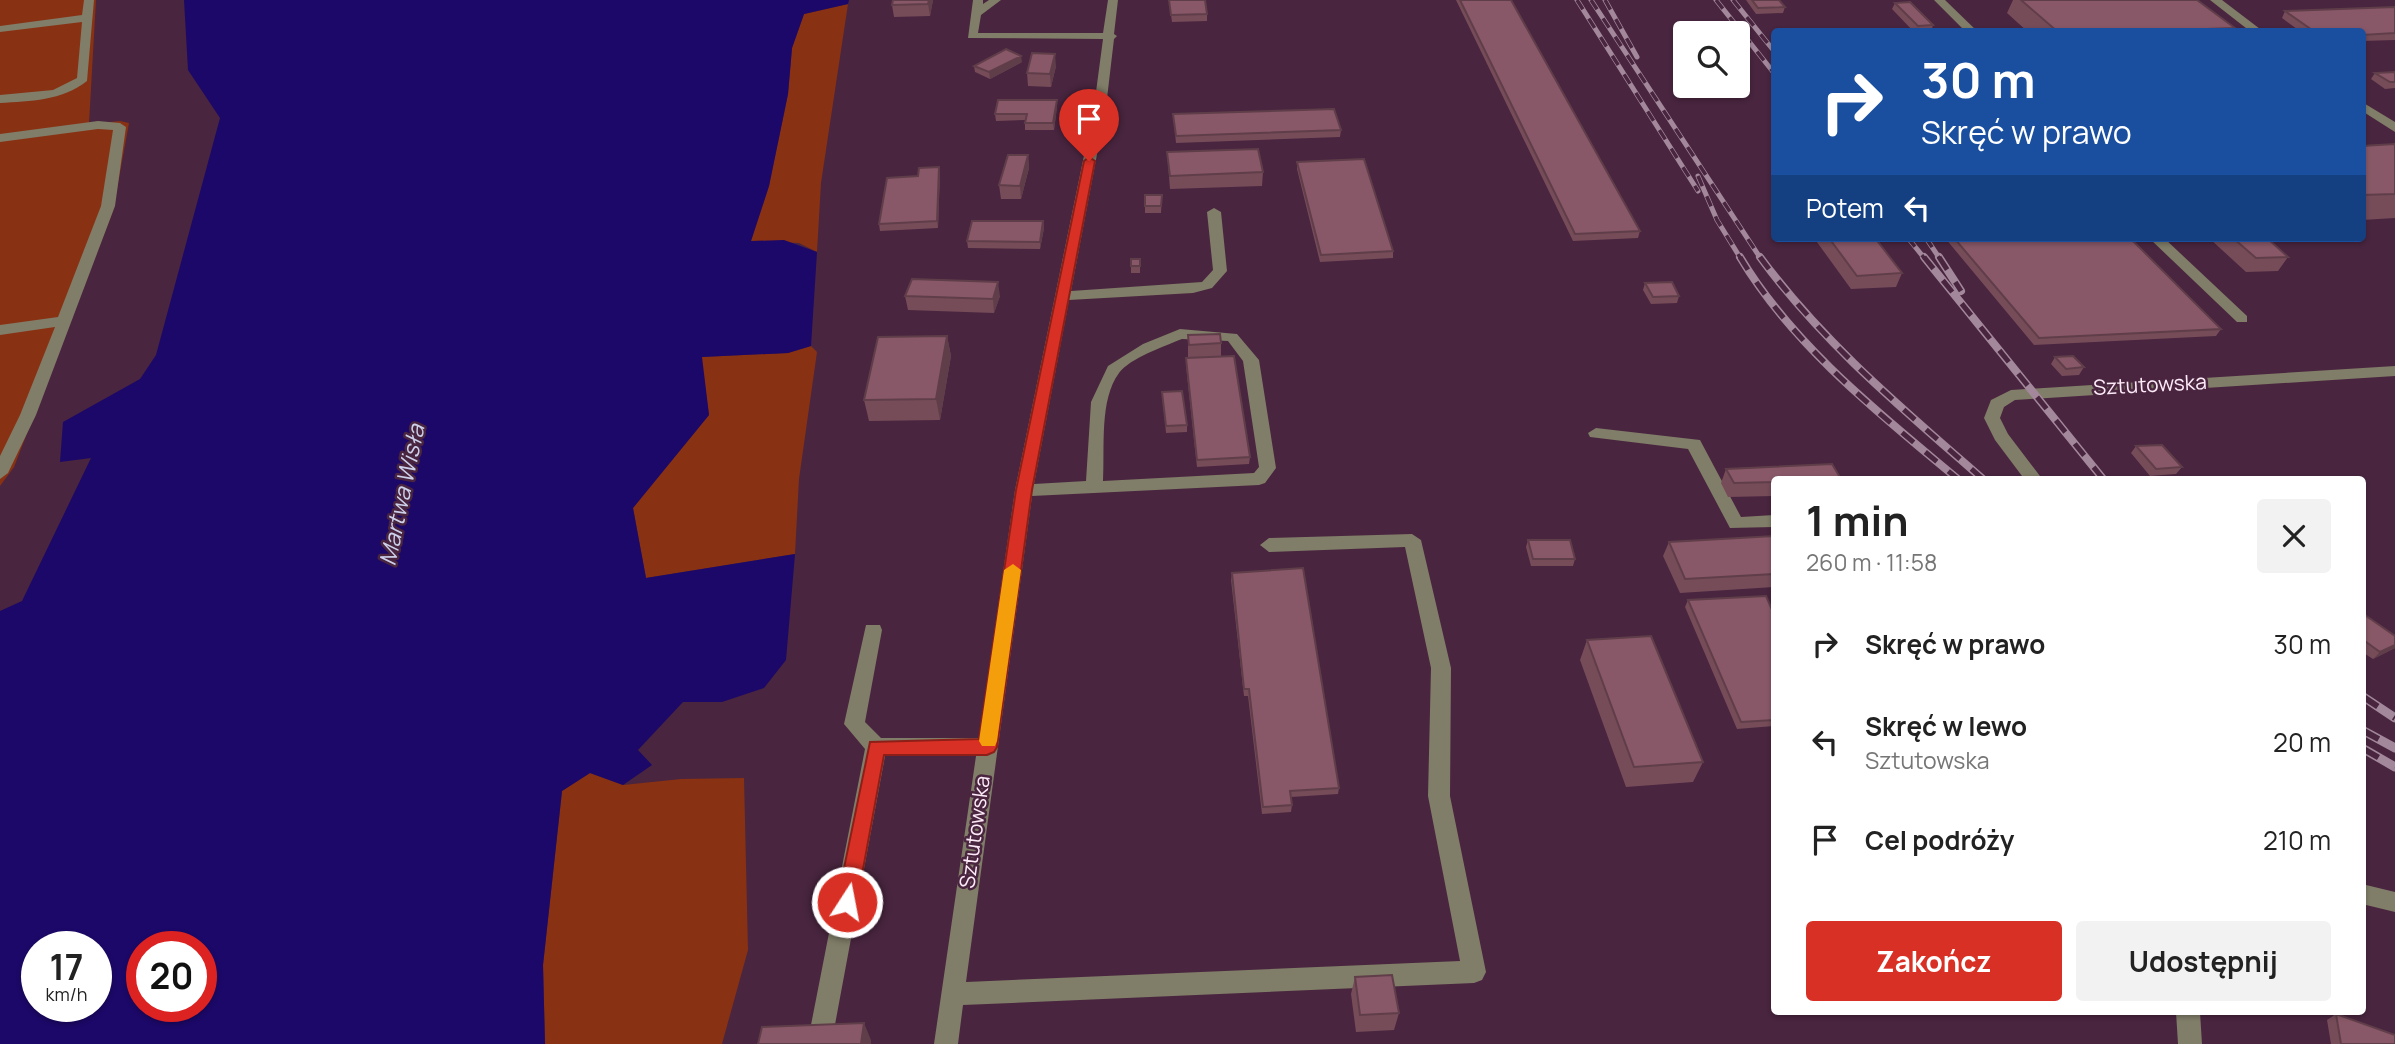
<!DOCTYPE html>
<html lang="pl">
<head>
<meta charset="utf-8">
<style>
  body { margin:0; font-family:Manrope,sans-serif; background:#f2f2f2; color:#222; height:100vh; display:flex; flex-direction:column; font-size:26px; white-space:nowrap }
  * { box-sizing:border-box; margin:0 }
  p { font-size:23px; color:#767676 }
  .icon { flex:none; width:38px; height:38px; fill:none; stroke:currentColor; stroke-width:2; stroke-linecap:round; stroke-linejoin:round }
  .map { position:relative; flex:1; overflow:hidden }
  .panel { position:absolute; left:1771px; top:476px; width:595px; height:539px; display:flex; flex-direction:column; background:#fff; border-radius:7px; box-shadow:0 2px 5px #0004 }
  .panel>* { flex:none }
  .banner { position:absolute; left:1771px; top:28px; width:595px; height:214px; border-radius:7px; box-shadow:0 2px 5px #0004; background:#1a4fa0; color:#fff; overflow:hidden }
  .tools { position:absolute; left:1673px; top:21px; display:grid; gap:14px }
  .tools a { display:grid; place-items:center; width:77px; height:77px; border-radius:7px; background:#fff; box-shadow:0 2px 5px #0004; font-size:35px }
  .speed { position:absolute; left:21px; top:931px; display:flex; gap:14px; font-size:35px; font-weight:700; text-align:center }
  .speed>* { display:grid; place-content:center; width:91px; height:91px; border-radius:50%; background:#fff; box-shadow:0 2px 5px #0004; line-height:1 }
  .speed small { font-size:18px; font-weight:400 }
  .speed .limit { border:10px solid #d22; background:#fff; color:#111 }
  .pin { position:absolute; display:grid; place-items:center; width:60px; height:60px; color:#fff; margin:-72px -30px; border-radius:50% 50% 50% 0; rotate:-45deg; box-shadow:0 0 7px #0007 }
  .pin .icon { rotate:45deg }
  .me { position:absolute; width:77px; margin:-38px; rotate:11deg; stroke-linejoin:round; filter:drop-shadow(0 0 5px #0008) }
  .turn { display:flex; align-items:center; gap:24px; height:147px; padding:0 35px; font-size:32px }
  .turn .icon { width:91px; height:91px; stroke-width:2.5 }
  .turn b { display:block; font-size:49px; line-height:60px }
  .then { display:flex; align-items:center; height:66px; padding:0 35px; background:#0003; gap:14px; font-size:26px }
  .round { display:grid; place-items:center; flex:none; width:74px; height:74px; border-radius:7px; background:#f2f2f2 }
  .overview { display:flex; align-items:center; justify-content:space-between; height:119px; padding:0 35px }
  h1 { font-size:42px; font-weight:700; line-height:52px }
  .primary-button { display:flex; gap:14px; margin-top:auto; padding:14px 35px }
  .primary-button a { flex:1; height:80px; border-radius:7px; background:#d93025; color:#fff; font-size:28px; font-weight:700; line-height:80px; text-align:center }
  .primary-button a+a { background:#f2f2f2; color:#222 }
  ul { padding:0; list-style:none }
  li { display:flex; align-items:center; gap:21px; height:98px; padding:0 35px }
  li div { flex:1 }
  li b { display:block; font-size:26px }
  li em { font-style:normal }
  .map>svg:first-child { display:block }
  .green { fill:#893113 }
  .water { fill:#1c0868; fill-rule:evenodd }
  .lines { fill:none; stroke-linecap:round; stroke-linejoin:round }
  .minor { fill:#807d68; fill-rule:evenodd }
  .rail-far2-casing { stroke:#a3889b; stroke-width:5 }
  .rail-far1-casing { stroke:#a3889b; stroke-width:8 }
  .rail-casing { stroke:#a3889b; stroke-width:9 }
  .rail-far2 { stroke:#49253f; stroke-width:3.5; stroke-dasharray:11; stroke-linecap:butt }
  .rail-far1 { stroke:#49253f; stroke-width:5; stroke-dasharray:15; stroke-linecap:butt }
  .rail { stroke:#49253f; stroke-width:6; stroke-dasharray:19; stroke-linecap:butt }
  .wall { fill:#764c59 }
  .shaded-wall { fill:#603e49 }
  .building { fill:#895868; stroke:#603e49; stroke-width:2 }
  .route { fill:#d93025; stroke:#8d1f18; stroke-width:2 }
  .slow { fill:#f59e0b }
  .labels { text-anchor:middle; stroke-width:5; stroke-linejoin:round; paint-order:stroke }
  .street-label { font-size:21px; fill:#fdeaf7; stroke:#49253f }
  .water-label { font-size:23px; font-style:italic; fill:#ccd0ea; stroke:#49253f }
</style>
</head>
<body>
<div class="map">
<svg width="2395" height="1044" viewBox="0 0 2395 1044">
  <rect width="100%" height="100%" fill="#49253f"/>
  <path class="green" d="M0,0H96L89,124L120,121L129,123L113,211L14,467L0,486Z
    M848,4L821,183L817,252L799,243L751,241L769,186L788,94L792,48L804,14Z
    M811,346L817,352L799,479L795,554L646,578L633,508L709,415L701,357L788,353Z
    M590,773L623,785L681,779L744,778L748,950L722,1044H545L543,965L562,791Z"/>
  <path class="water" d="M184,0H849L848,4L804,14L792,48L788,94L769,186L751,241L784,240L817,252L811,346L788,353L702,357L709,415L633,508L646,578L795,554L786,660L764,688L722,702H683L638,750L652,765L623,785L590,773L562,791L543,965L545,1044H0V611L22,601L91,458L60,462L63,422L140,379L156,355L220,118L188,70ZM37,947H96V1006H37ZM142,947H201V1006H142Z"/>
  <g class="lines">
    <path class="minor" d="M84,0H94L87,81C62,101 30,101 0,103V95L53,90L77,78L82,22L0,32V26L82,15Z
      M973,0H983V4L989,0H1001L981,15L978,33H1103L1108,0H1118L1114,34L1117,36L1114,39L1106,107L1071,291L1202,282L1213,270L1207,212L1214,208L1221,212L1227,271L1212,288L1193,293L1069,300L1034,484L1086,481L1091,402L1108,366L1143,344L1180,329L1237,334L1259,360L1276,468L1265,483L1259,485L1032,496L966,982L1460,961L1428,796L1431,668L1405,547L1269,552L1260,545L1269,538L1412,534L1421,540L1451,668L1450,796L1486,972L1482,980L1474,983L963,1005L958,1044H934L976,756H885L834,1030L831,1038L822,1042L813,1038L810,1030L865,749L844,724L866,625H880L882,630L865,722L881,738H979L1015,490L1094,107L1103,39L968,38ZM1182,339L1228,341L1243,361L1259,467L1254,473L1103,481C1105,448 1099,400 1119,373C1130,358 1165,346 1182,339Z
      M1934,0H1945L1978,32H1966Z
      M2210,0H2222L2264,32H2251Z
      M2362,102L2395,122V132L2362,111Z
      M98,121L120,123L126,127L115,206L36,415L8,473L0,479V456L20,415L55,327L0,335V325L58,317L101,206L113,130L98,129L0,142V134Z
      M2149,238H2164L2247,316V322H2237Z
      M2395,366V376L2015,400L2004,407L2000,418L2008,434L2043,480H2025L1995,440L1984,418L1991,400L2011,390Z
      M1596,428L1700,440L1741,517L1774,515V527L1730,528L1688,449L1590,437L1588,433Z
      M2362,884L2395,892V912L2362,904Z
      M2176,1012H2200L2202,1044H2178Z"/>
    <g class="rail-far2-casing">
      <path id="rail-far2" d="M1577,0L1698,191
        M1591,0L1761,259
        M1605,0L1637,57
        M1716,0L1774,73
        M1733,0L1774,51
        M1698,176L1717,220L1741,259
        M1908,238L1925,259
        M1926,238L1940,259"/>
    </g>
    <g class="rail-far1-casing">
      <path id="rail-far1" d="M1740,257C1793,346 1881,415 1959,480
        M1760,257C1823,343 1904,410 1984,480
        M1924,257L2104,480
        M1939,257L1961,291"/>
    </g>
    <g class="rail-casing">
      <path id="rail" d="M2362,696L2395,718
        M2362,730L2395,748
        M2362,748L2395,767"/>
    </g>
    <use href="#rail-far2" class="rail-far2"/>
    <use href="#rail-far1" class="rail-far1"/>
    <use href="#rail" class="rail"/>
  </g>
  <path class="wall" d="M933,0L930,16L894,17L892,5Z
    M1169,0L1207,14V21L1172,22Z
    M1456,0H1511L1640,231L1638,238L1573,241Z
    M1746,0H1779L1785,7L1783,13L1756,14Z
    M2013,0H2197L2235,28L2233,32H2028L2007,13Z
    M1895,3L1933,25L1931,32H1914L1892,9Z
    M2395,7V40L2362,41V32H2301L2282,18L2285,11Z
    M1022,62L990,79L975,72L974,66Z
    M1056,66L1051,87L1028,86L1027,73Z
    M2395,72V88L2385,89L2371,79L2375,73Z
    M1057,107L1054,130H1025V120L996,121L995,114Z
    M1173,114L1341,130L1340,137L1176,143Z
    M2395,144V218L2362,220V146Z
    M1167,152L1263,172L1262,186L1170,189Z
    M1028,155L1029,168L1021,199H1001L999,185Z
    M1297,162L1393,251V258L1320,262L1297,169Z
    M940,173L938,228L880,231L879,224L918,176Z
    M1162,195L1161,213H1145V206Z
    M1043,221L1044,228L1040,249L968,248L967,241Z
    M1814,238H1875L1902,273L1896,287L1851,289Z
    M1945,238H2130L2221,329L2216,336L2034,345Z
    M2209,238H2267L2288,257L2278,271L2246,272Z
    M1140,259V273H1131V266Z
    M1645,283L1679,296L1677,303L1651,304L1643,290Z
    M905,296H1000L994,313L908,310Z
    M1188,335L1221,343V356L1250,457L1249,464L1197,467L1186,365V358H1188Z
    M947,336L951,356L940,420L869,421L864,400Z
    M2055,357L2084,367L2079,375L2062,376L2051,364Z
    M1162,392L1187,425V432L1166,433Z
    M2136,446L2182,467L2176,474L2150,476L2131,453Z
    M1726,469L1774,480V496L1728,497L1721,483Z
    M1774,536V587L1680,593L1663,556L1669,542Z
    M1528,540L1575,559L1573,566H1531L1526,547Z
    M1232,573L1339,788L1338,794L1291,797L1292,805L1291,812L1262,814L1248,696H1244L1231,580Z
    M1688,600L1774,614V726L1737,729L1685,607Z
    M2362,613L2395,648L2373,659L2362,652Z
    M1587,640L1703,762L1693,782L1626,787L1580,660Z
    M1355,977L1399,1013L1394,1030L1356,1032L1351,994Z
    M2336,1014L2395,1044H2331L2327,1020Z"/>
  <path class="shaded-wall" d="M929,0H933L930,16L928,4Z
    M1055,54L1056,66L1051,87L1050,74Z
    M1021,56L1022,62L990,79L989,72Z
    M1057,100V107L1054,130L1053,123Z
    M1028,155L1029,168L1021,199L1020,186Z
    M939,167L940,173L938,228L937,221Z
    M1043,221L1044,228L1040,249V242Z
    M998,282L1000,296L994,313L993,299Z
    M947,336L951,356L940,420L936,399Z
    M2395,645V648L2373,659L2380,652Z
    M864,1023L871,1040V1044H861Z"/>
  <path class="building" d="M893,0H929L928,4L892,5Z
    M1169,0H1205L1207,14L1171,15Z
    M1460,0H1511L1640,231L1575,234Z
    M1752,0H1779L1785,7L1758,8Z
    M2021,0H2197L2235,28L2122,32H2058Z
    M1910,2L1933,25L1918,26L1895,3Z
    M2395,7V33L2362,35V32H2315L2285,11Z
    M1006,49L1021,56L989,72L974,66Z
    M1032,53L1055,54L1050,74L1027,73Z
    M2395,72V82H2390L2375,73Z
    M998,100H1057L1053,123H1025L1027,114H995Z
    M1334,109L1341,130L1176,136L1173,114Z
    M2395,144V194L2362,195V146Z
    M1258,149L1263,172L1170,176L1167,152Z
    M1008,155H1028L1020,186L999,185Z
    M1364,159L1393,251L1321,255L1297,162Z
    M939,167L937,221L879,224L887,178L918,176L919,168Z
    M1145,195H1162L1161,206H1145Z
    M972,221H1043L1040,242L967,241Z
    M1829,238H1875L1902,273L1857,276Z
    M1954,238H2130L2221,329L2039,338Z
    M2233,238H2267L2288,257L2256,258Z
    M1131,259H1140V266H1131Z
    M912,279L998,282L993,299L905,296Z
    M1672,282L1679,296L1653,297L1645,283Z
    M1220,334L1221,343L1189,345L1188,335Z
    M947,336L936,399L864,400L878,337Z
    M1234,356L1250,457L1197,460L1186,358Z
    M2073,356L2084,367L2066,369L2055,357Z
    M1182,391L1187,425L1166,426L1162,392Z
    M2162,445L2182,467L2156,469L2136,446Z
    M1832,464L1841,479L1774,480V482L1734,483L1726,469Z
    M1774,536V574L1685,579L1669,542Z
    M1528,540H1570L1575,559H1533Z
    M1303,568L1339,788L1290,791L1292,805L1263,807L1249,689H1244L1232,573Z
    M1766,596L1774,614V720L1741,722L1688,600Z
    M2362,613L2395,636V645L2380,652L2362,639Z
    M1651,636L1703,762L1634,767L1587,640Z
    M1392,975L1399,1013L1360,1015L1355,977Z
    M2336,1014L2395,1035V1044H2341Z
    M864,1023L861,1044H758L762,1027Z"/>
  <path class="route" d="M1089,157L1095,161L1032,490L997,747L994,752L987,755H884L857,902L854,908L847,911L840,908L837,902L870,742L979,739L1016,490L1084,161Z"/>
  <path class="slow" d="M1013,564L1021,570L997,741L995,746H982L979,741L1004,570Z"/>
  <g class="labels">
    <g class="street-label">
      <text transform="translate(2150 385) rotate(-3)" y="7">Sztutowska</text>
      <text transform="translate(975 832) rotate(-82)" y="7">Sztutowska</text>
    </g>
    <g class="water-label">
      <text transform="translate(402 495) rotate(-78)" y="8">Martwa Wisła</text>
    </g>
  </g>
</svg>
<div class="tools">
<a><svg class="icon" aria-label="search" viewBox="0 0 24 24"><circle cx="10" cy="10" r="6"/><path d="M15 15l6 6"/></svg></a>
</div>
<div class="speed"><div>17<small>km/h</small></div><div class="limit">20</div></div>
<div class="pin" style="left:1089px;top:161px;background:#d93025"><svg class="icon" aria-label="arrive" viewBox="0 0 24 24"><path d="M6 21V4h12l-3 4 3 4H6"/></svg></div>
<svg class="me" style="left:847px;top:902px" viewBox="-20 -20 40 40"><circle r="17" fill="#d93025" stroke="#fff" stroke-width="3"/><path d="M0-11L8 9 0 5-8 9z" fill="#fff"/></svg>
<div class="banner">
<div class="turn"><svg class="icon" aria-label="right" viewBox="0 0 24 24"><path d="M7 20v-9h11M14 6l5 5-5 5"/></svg><div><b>30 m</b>Skręć w prawo</div></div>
<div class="then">Potem<svg class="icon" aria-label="left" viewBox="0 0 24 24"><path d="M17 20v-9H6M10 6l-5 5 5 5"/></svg></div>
</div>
<section class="panel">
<div class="overview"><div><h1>1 min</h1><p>260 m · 11:58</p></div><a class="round"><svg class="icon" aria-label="close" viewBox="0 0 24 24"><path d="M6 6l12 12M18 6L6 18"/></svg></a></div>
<ul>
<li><svg class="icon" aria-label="right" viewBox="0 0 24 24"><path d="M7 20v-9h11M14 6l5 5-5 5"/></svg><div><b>Skręć w prawo</b></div><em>30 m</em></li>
<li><svg class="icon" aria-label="left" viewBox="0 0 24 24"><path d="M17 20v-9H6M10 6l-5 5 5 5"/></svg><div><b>Skręć w lewo</b><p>Sztutowska</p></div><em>20 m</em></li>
<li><svg class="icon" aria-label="arrive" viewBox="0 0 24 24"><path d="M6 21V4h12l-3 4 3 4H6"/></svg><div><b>Cel podróży</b></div><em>210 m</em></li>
</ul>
<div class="primary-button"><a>Zakończ</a><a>Udostępnij</a></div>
</section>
</div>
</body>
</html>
